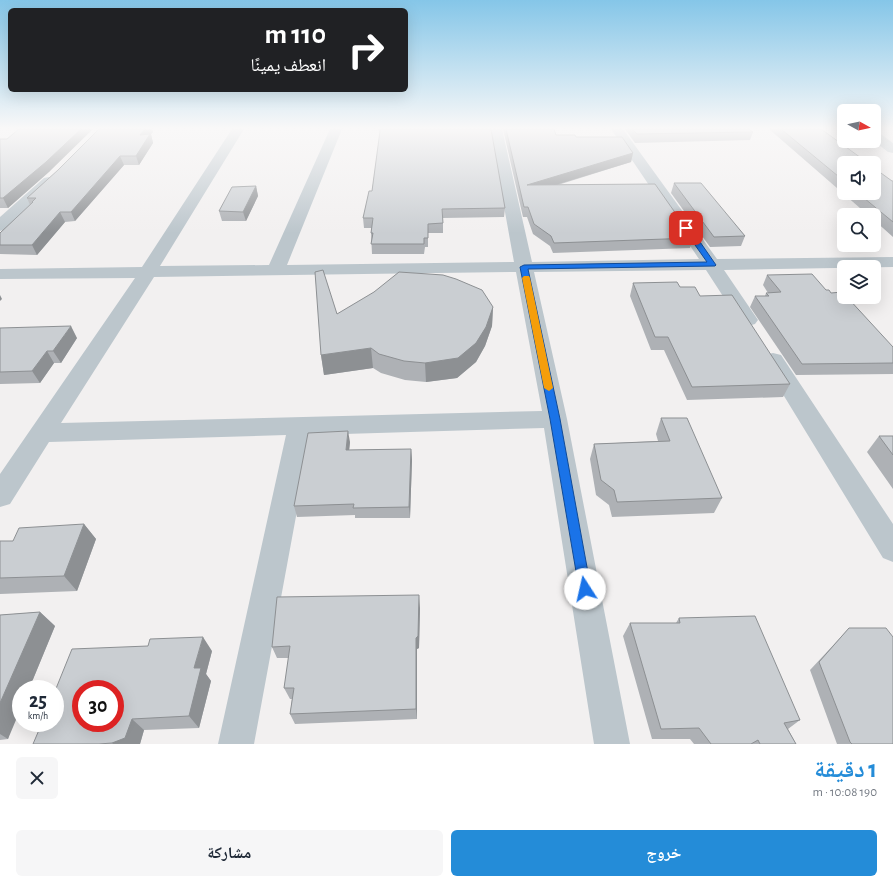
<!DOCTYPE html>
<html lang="ar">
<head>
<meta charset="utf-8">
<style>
  body { margin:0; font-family:"Alegreya Sans","Noto Naskh Arabic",sans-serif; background:#f6f6f7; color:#1f2937; direction:rtl; height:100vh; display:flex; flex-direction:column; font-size:15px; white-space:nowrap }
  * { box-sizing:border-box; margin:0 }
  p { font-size:13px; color:#747a83 }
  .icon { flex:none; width:22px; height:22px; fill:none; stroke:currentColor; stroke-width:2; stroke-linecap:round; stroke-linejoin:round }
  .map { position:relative; height:744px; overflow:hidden; direction:ltr }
  .details { display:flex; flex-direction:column; background:#fff; flex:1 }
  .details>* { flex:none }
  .guide { position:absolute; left:8px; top:8px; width:400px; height:84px; border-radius:6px; box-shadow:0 4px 16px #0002; direction:rtl; background:#202124; color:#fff; overflow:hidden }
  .needle { width:26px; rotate:98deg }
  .tools { position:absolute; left:837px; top:104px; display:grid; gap:8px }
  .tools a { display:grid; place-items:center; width:44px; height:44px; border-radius:6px; background:#fff; box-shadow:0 4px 16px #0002; font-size:20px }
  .speed { position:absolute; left:12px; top:680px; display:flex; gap:8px; font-size:20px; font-weight:700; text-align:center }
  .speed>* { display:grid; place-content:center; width:52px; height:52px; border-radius:50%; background:#fff; box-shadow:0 4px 16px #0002; line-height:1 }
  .speed small { font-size:10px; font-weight:400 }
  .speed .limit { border:6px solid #d22; background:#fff; color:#111 }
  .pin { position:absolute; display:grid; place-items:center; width:34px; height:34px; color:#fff; margin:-17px; border-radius:8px; box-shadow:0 2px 6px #0006 }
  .me { position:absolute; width:44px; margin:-22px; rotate:350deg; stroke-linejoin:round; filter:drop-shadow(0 0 3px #0008) }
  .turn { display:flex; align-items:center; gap:14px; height:84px; padding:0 16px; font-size:18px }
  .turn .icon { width:52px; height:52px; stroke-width:2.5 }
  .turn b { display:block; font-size:28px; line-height:34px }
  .round { display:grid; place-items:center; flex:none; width:42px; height:42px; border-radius:6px; background:#f6f6f7 }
  .overview { display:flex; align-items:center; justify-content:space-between; height:68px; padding:0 16px }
  h1 { font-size:24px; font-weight:700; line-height:30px; color:#248cd8 }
  .cta { display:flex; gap:8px; margin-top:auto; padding:8px 16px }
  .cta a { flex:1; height:46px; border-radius:6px; background:#248cd8; color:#fff; font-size:16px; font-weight:700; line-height:46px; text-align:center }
  .cta a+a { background:#f6f6f7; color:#1f2937 }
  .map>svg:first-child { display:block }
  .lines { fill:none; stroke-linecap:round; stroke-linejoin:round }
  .minor { fill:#bcc6cc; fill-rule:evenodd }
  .wall { fill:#aeb1b5 }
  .shaded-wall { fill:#8d9093 }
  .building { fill:#caced2; stroke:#8d9093; fill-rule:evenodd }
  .route { fill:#1a73e8; stroke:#114b97 }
  .slow { fill:#f59e0b }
</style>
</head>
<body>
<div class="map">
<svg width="893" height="744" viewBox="0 0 893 744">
  <rect width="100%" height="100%" fill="#f2f0f0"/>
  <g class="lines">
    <path class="minor" d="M232,129H244L160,266L269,265L330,129H342L287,265L514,262L490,129H502L532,262L699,259L611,129H623L717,259L893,257V267L724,270L758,320L755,324L748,326L741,324L706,270L534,272L567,419L630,744H594L544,428L311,435L254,744H218L286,435L49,442L10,504L0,507V474L135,278L0,279V269L142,267ZM516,272L542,411L61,423L154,277Z
      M874,131L878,132L893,143V153L888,152L874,141Z
      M49,177L54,178L56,181L54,184L6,229L0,231V217L44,178Z
      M773,353L781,355L893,524V562L883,558L762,360L765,355Z"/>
  </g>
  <path class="wall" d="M99,129H152L153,132L151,134L153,143L139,165H124L75,221L65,222L37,255L0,254V233L30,205L27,198L58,170Z
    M378,129H491L505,208L504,217L443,218V233H428V247H425L424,254H372L371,233L372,228H364L363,218L372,191L380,134Z
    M503,129H554L556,135L576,137L633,153L631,162L558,185L693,238L690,248L553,253L550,246L533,234L527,217H523Z
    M625,129H749L753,132L750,140L635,143Z
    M769,129H821L844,163V193H874L892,181H893V237L874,220V215H868Z
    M0,139H7L50,171L8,208H0Z
    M674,183L745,236L741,246L710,247L671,193Z
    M256,186L258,196L246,221H222L219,211Z
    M767,275L826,290L831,293L893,347V374L796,375L750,307L755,296H765L766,293H768L763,285Z
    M633,283L700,296L790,384L783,397L687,400L664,350H651L630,296Z
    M493,307L492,326L485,346L476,362L457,378L426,382L405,380L381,373L373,368L324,375L321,355L337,314Z
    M0,328L77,338L61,363H54L40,383L0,384Z
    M661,418L722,498L714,513L612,517L609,505L596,495L590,459L594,444L658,441L656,434Z
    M879,436H893V489L867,452Z
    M350,442L349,450L411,449L412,460L410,518H355V515L297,517L294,506Z
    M84,524L96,539L77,591L0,594V541H13Z
    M420,608L419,648L417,649V719L295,724L290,714L292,699H290L284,688L289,658H277L272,647Z
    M40,612L55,626L29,689H21L8,739L0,740V615Z
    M679,618L800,720L788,729L796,744H694L690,739H652L623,636L630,623H676Z
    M849,628L893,744H837L810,670L840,638Z
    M212,651L206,674L211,681L199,728L144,730L140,744H33Z"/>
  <path class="shaded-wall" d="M81,129H93L50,171L8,208L3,198Z
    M145,129H152L153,132L151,134L153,143L139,165L136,156L140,135Z
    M633,153L631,162L526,194L527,185Z
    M120,156L124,165L75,221L71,212Z
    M256,186L258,196L246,221L243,212Z
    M60,212L65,222L37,255L32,245Z
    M0,295L2,299L0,301Z
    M493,307L492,326L485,346L476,362L457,378L426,382L425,363Z
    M71,326L77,338L61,363L53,351Z
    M371,348L373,368L324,375L321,355Z
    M47,351L54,363L40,383L32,371Z
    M348,431L350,442L348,461L346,450Z
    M411,449L412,460L410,518L409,507Z
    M84,524L96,539L77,591L64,576Z
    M419,595L420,608L419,648L417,649V719L416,709V638Z
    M40,612L55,626L29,689H21V708L8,739L0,734V703Z
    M203,637L212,651L206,674L211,681L199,728L189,716L194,668Z
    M132,719L144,730L140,744H113L112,743Z"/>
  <path class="building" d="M19,129H81L46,162L3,198H0V139H7Z
    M99,129H145L140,135L150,134L136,156H120L71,212H60L32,245H0V233L33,202H32L36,198H27L58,170Z
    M380,129H491L505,208L442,209L443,223L428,224V238H424V244H371L373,233H371L373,218H363L369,191H372L380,131Z
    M506,129H554L556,135H575L576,137H622L633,153L527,185L655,184L693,238L554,243L551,236L534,224L528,207H524Z
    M632,129H749L753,132L637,134Z
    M781,129H821L868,163H844V181Z
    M874,168L892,181H893V222L858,193H874Z
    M674,183H701L745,236L714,237Z
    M256,186L243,212L219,211L232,187Z
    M323,270L337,314L374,292L399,272L443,275L456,279L482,290L493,307L486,327L476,343L458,358L425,363L404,361L379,354L371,348L321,355L315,272Z
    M812,274L826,290H829L831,293L842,292L844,294V297H847L893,347V363L802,364L755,296H769L766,293L781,292L767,275Z
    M677,282L680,287H695L700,296L732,295L790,384L692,387L668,337H655L633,283Z
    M71,326L53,351H47L32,371L0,372V328Z
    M661,418H687L722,498L617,502L614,490L601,480L594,444L670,441Z
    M348,431L346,450L411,449L409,507L353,508L354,504L294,506L308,433Z
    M879,436H893V455Z
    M84,524L64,576L0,578V541H13L19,528Z
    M419,595L418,636L416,638V709L290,714L294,688H284L290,646L272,647L277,597Z
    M40,612L0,703V615Z
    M755,616L800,720L784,723L796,744H760L758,740L751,744H711L699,728L661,729L630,623H680L679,618Z
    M849,628H886L893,637V744H852L850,742L819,662Z
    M203,637L194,668H201L189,716L132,719L125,738L112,743L99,744H33L42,723H55V691L72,649L148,646L150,639ZM81,689H115V723H81Z"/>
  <linearGradient id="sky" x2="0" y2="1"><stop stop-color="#85c6e8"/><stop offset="0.55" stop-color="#f9f8f8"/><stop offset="1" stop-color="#f9f8f8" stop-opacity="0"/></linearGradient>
  <rect width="893" height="233" fill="url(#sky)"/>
  <path class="route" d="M684,226H689L716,265L715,266L528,269L560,419L591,589L589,594L585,595L581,594L579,589L550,419L520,267L524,265L707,262L683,228Z"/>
  <path class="slow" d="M524,276H529L530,278L553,388L549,391L544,388L522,278Z"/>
</svg>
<div class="tools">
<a><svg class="needle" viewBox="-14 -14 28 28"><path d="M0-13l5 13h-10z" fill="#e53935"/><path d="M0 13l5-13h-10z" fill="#747a83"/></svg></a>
<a><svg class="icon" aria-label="sound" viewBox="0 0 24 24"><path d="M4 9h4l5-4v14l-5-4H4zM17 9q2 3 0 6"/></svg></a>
<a><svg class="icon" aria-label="search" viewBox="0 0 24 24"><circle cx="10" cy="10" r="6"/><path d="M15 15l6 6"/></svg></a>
<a><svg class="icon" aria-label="layers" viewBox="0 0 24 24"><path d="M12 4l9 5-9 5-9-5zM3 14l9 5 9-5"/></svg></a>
</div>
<div class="speed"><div>25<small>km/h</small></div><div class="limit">30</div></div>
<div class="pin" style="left:686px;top:228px;background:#d93025"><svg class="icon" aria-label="arrive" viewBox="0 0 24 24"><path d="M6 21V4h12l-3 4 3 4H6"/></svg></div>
<svg class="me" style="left:585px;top:589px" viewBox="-20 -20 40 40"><circle r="19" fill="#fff"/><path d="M0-13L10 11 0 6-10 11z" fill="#1a73e8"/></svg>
<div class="guide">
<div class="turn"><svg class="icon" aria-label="right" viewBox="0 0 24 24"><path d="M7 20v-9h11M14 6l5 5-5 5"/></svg><div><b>110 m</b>انعطف يمينًا</div></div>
</div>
</div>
<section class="details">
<div class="overview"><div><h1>1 دقيقة</h1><p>190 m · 10:08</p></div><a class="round"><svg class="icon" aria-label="close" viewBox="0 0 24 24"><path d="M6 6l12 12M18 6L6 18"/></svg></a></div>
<div class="cta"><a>خروج</a><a>مشاركة</a></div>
</section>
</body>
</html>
